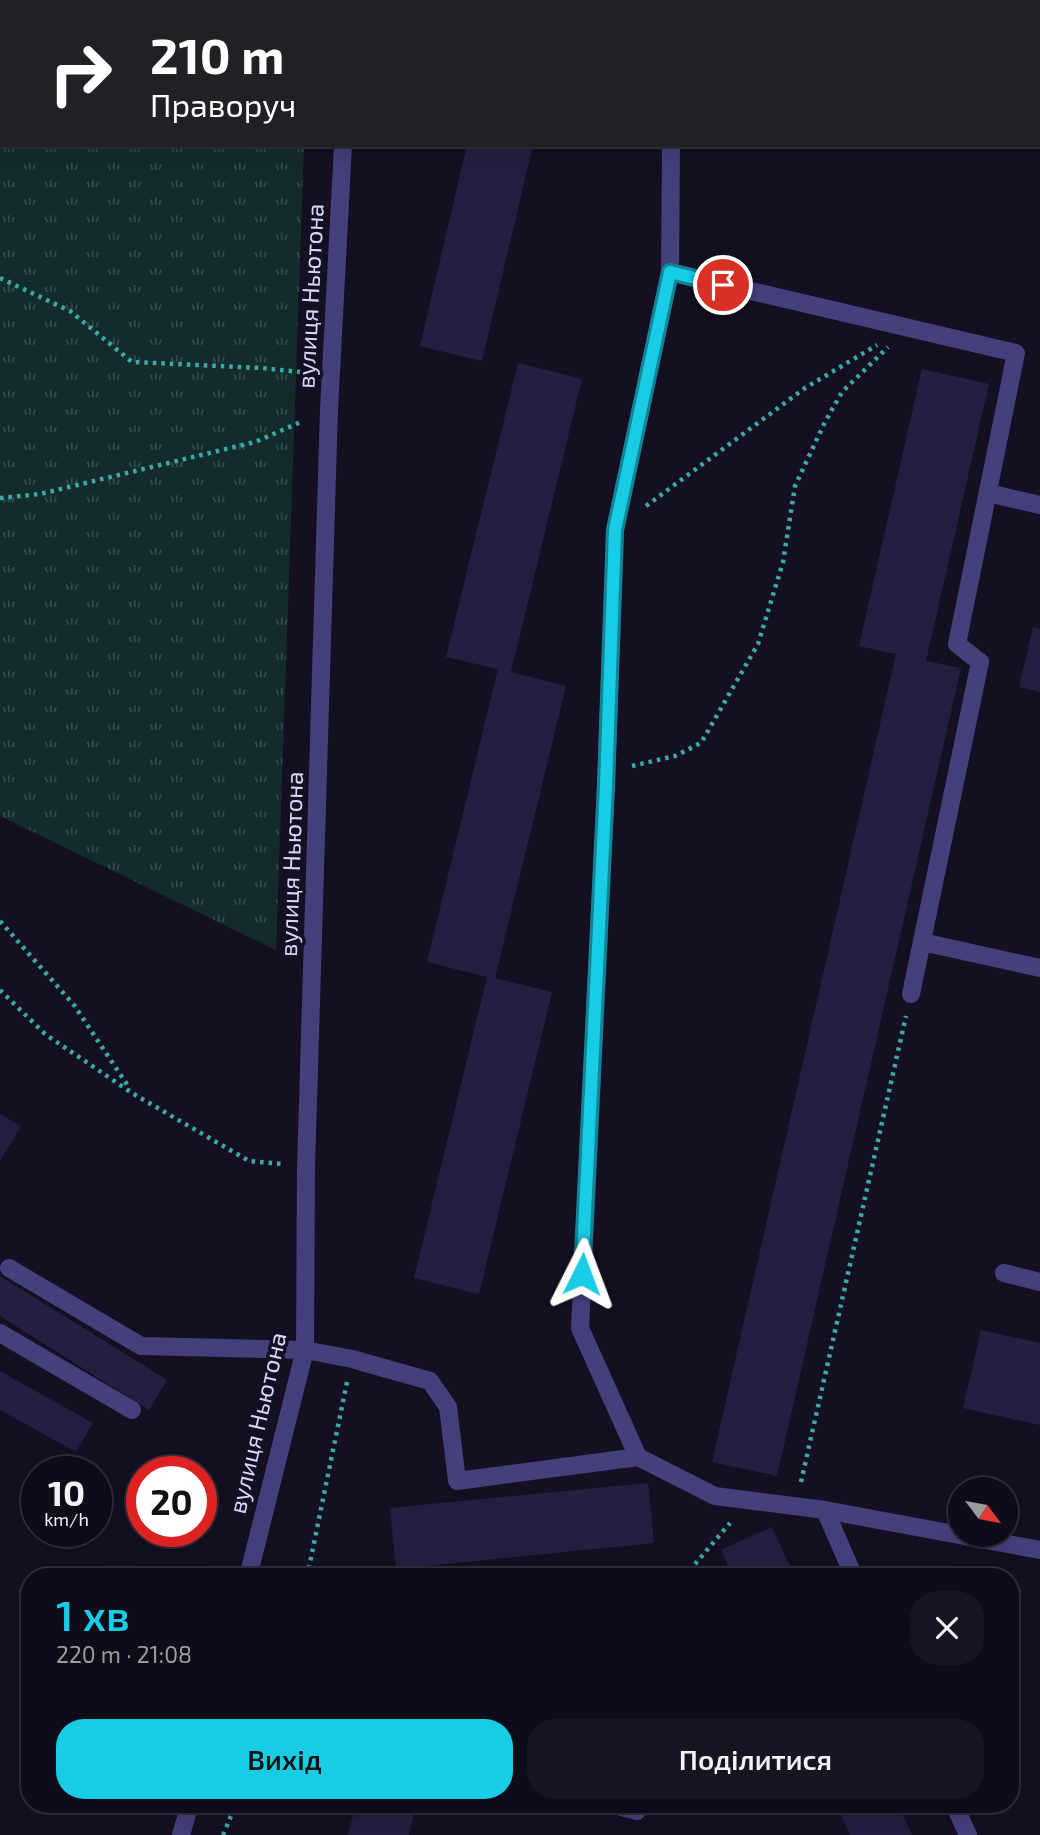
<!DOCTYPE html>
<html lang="uk">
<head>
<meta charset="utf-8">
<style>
  body { margin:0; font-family:"Exo 2",sans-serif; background:#181523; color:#f1f3f6; height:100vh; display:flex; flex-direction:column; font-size:26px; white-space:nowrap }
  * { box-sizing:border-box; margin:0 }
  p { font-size:23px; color:#9b9ba2 }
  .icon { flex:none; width:38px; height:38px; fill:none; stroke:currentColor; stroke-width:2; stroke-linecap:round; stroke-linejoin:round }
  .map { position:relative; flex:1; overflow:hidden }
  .side { position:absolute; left:21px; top:1568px; width:998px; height:245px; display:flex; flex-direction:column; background:#0f0c1a; border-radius:28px; box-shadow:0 7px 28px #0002,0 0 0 2px #2f2c39 }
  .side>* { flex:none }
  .guide { position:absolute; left:0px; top:0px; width:1041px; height:147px; box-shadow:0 7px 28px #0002,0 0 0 2px #2f2c39; background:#202124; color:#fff; overflow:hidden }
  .needle { width:46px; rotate:122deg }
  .buttons { position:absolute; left:948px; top:1477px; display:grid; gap:14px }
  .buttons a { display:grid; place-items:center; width:70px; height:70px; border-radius:50%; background:#0f0c1a; box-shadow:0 7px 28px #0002,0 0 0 2px #2f2c39; font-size:35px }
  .speed { position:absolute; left:21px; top:1456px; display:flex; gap:14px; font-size:35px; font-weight:700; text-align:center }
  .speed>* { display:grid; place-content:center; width:91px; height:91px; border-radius:50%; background:#0f0c1a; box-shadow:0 7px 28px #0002,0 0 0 2px #2f2c39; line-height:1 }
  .speed small { font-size:18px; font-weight:400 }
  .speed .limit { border:10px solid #d22; background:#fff; color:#111 }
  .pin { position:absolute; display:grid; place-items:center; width:60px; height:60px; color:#fff; margin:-30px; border:4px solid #fff; border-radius:50%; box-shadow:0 2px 7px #0007 }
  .me { position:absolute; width:77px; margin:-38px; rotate:3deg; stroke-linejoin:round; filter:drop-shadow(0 0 5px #0008) }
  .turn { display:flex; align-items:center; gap:24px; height:147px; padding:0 35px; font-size:32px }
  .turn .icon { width:91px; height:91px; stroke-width:2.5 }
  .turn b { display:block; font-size:49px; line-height:60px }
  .round { display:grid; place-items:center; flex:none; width:74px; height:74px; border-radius:28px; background:#181523 }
  .head { display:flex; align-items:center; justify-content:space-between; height:119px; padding:0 35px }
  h1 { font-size:42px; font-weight:600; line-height:52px; color:#18cce5 }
  .action { display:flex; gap:14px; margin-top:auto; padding:14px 35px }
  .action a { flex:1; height:80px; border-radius:28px; background:#18cce5; color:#111; font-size:28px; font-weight:600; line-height:80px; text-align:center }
  .action a+a { background:#181523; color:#f1f3f6 }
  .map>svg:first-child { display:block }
  .grass { fill:url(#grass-tufts) }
  .building { fill:#261e41 }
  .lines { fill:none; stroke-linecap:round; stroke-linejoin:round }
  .path { stroke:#3ba9a5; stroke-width:4.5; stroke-dasharray:3.5 5; stroke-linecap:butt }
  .minor { stroke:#44407c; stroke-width:18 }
  .route-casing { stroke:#108595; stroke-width:18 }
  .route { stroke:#18cce5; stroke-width:12 }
  .labels { text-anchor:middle; stroke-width:7; stroke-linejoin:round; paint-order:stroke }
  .street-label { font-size:24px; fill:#dbd6fb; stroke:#141022 }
</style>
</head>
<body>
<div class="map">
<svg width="1040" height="1835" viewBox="0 0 1040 1835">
  <defs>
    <pattern id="grass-tufts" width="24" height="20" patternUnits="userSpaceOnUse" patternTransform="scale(1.75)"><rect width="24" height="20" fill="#142b2b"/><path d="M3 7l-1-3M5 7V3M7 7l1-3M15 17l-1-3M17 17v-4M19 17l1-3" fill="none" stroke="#36494b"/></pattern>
  </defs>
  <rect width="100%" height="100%" fill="#141022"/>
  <path class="grass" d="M0,0H327L2,2V145H304L276,950L0,816Z"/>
  <path class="building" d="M467,145H533L482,361L420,346Z
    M518,363L582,379L511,672L566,686L495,978L552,992L479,1294L414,1278L487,977L427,962L498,669L446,657Z
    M922,369L989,384L926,661L961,668L777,1476L712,1462L896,654L859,646Z
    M1033,627L1040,629V692L1019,687Z
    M0,1114L21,1126L0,1161Z
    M0,1276L167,1380L149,1410L0,1316Z
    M981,1330L1040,1343V1425L963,1408Z
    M0,1371L93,1423L76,1452L0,1410Z
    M648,1483L654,1543L396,1569L390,1508Z
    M772,1527L795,1577H733L721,1550Z
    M356,1804H396L415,1809L409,1835H348Z
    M836,1804H898L912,1835H850Z"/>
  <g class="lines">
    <path class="path" d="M0,278L70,311L132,362L262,368L309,373
      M0,498L40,494L255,442L303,421
      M646,506L805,388L877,345
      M632,766L675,756L701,743L758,644L783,562L795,486L825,422L842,392L888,347
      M0,921L74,1005L130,1089
      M0,990L45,1034L132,1093L249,1161L284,1164
      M801,1482L906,1016
      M307,1577L347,1382
      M684,1577L730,1523
      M223,1835L236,1804"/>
    <path class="minor" d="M360,2V0
      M690,2V0
      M670,272L1016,353L957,644L980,662L911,994
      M988,493L1040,505
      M922,942L1040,968
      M9,1268L141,1346L305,1350L352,1359L430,1381L448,1407L457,1481L638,1457L715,1496L825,1510L854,1577
      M1004,1273L1040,1282
      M0,1333L132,1410
      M638,1457L580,1328L606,785L615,530L670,272L671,145
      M825,1510L1040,1550
      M248,1577L305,1350L306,1167L329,410L343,145
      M610,1804L637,1811
      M954,1804L968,1835
      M181,1835L190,1804"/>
  </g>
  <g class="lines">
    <g class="route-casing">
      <path id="route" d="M582,1274L606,785L615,530L670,272L723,285"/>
    </g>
    <use href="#route" class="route"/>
  </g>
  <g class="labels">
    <g class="street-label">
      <text transform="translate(311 296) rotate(-87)" y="8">вулиця Ньютона</text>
      <text transform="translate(292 864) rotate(-88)" y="8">вулиця Ньютона</text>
      <text transform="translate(258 1423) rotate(-77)" y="8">вулиця Ньютона</text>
    </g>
  </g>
</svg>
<div class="buttons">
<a><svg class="needle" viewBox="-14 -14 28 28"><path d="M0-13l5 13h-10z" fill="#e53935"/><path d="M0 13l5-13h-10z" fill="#9b9ba2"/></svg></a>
</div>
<div class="speed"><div>10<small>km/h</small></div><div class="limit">20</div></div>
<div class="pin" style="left:723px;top:285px;background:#d93025"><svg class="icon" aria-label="arrive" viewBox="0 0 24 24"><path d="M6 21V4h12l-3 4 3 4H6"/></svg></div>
<svg class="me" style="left:582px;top:1274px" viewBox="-20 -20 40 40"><path d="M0-17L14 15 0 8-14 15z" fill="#18cce5" stroke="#fff" stroke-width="4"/></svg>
<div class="guide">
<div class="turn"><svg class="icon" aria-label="right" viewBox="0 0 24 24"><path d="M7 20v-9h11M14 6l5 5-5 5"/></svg><div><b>210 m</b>Праворуч</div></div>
</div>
<section class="side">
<div class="head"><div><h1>1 хв</h1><p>220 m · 21:08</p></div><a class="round"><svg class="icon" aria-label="close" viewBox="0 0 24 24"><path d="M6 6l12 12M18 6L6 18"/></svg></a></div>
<div class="action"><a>Вихід</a><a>Поділитися</a></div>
</section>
</div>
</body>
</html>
